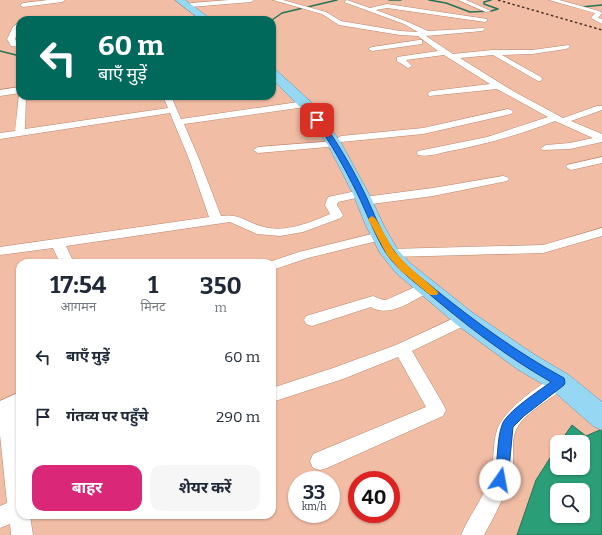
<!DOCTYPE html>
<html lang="hi">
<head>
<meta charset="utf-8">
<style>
  body { margin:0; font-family:Bitter,"Noto Sans Devanagari",serif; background:#f6f6f7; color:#1f2937; height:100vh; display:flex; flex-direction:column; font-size:15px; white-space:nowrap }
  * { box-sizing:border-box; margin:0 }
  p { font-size:13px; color:#747a83 }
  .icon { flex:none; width:22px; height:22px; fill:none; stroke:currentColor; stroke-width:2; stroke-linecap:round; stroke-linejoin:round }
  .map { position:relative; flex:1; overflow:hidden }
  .panel { position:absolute; left:16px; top:259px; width:260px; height:260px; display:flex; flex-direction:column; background:#fff; border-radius:12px; box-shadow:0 1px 3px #0004 }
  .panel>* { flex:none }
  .hud { position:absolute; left:16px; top:16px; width:260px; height:84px; border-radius:12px; box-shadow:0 1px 3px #0004; background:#00695c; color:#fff; overflow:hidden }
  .buttons { position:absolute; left:550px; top:435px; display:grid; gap:8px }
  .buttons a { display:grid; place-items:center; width:40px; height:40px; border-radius:8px; background:#fff; box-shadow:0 1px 3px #0004; font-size:20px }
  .speed { position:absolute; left:288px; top:471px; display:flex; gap:8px; font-size:20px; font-weight:700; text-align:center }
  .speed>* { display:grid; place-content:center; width:52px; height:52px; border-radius:50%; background:#fff; box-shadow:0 1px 3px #0004; line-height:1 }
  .speed small { font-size:10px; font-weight:400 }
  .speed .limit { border:6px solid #d22; background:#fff; color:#111 }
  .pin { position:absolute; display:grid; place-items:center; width:34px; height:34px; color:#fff; margin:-17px; border-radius:8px; box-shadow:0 2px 6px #0006 }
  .me { position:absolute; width:44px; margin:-22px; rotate:12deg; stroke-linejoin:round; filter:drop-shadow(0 0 3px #0008) }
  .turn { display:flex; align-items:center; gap:14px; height:84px; padding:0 16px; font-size:18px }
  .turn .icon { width:52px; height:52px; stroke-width:2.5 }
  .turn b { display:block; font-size:28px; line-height:34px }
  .eta { display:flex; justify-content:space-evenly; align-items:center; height:68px; text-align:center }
  .eta b { font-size:24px; font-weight:700; line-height:28px }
  .action { display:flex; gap:8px; margin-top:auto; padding:8px 16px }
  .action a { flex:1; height:46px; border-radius:12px; background:#db2777; color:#fff; font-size:16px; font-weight:700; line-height:46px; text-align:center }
  .action a+a { background:#f6f6f7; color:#1f2937 }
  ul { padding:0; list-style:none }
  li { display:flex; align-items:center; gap:12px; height:60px; padding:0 16px }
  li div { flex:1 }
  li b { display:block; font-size:15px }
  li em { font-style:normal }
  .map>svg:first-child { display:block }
  .water { fill:#299e77; stroke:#267355; fill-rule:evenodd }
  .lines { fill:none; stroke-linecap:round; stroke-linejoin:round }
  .stream { stroke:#267355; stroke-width:1.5 }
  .minor-casing { stroke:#b7866f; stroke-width:1 }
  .highway-casing { stroke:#6d91a0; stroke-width:1 }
  .minor { fill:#fff; fill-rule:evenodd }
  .highway { fill:#96d8f3; fill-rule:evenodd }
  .rail { stroke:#4c3227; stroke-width:1.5; stroke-dasharray:2.5 2.5; stroke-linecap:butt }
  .route { fill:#1a73e8; stroke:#114b97 }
  .slow { fill:#f59e0b }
</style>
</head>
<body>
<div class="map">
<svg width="602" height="535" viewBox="0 0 602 535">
  <rect width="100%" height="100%" fill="#f2bda5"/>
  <path class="water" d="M572,425L586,436L602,429V535H517L536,480L557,447V468H583V442H560ZM557,490H583V516H557Z"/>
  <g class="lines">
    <path class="stream" d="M389,0H401
      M429,0L446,3L470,12L491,11L498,9L484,4V2L491,0
      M581,7L602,5
      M272,20L282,13L337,0
      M0,51L20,56"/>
    <g class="minor-casing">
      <path id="minor" d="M48,0H65L62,2L23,7L20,5L23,3Z
        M229,0H254L251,2L191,7L188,5L191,3Z
        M273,0H283L326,12L341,21L400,31L418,32L404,24L344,2L347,0L370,8L387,4L487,19V21L485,22L387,8L376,10L408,22L428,31L484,28L485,29L482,31L426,36L453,54L492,50H532L569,45L570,47L566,49L532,54L502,55L541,77L542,79L541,81H538L493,55L460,58L513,91L563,118L597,106H602V110L571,121L602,134V142L570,149L542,150L541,148L546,145L570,143L593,138L555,121C519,135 483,145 445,152C437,154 427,157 418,155L417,153L418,151L487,137L548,117L497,89L429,96L428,94L429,92L432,91L490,84L444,55L406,60L412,66L408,68L397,61V57L438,51L418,36L400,35L339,25L322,14Z
        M458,0H466L491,11L486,12Z
        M549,0H559L599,11L602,13L598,18L602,19V24L591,18L595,13Z
        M20,21V27L15,39L17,42L20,43V47L11,46L7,39L13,27Z
        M419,40H422V44L372,51L368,49L372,47Z
        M20,87V93L0,96V90Z
        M19,94L20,96H26L25,129L168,108L163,96H171L181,119L305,101L308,102L310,104L305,107L184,124L199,159L221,216C240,213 247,223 264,227C286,233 311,222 330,214L325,205L328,197L361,190L365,192L367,194L365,196L338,202L337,205L343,215L341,218L303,232L280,236L257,234L230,222L66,246L74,263H60L53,248L0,255V247L209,217L189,159L170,113L0,139V133L15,131Z
        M508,109L511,110L513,112L511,114L423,134L341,142L336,139L341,136L423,128Z
        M335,141L340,144L339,146L258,153L253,150L258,147Z
        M602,157V163L571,170L566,167L567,165Z
        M503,176L507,177L509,179L507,181L433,196L364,205L360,204L358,201L360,198L364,197L433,188Z
        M602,228V236L543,253L390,257L385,256L383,253L385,250L390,249L543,245Z
        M380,232L385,233L387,236L385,239L308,258L272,270V263H266L299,252Z
        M426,282L431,283L433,287L431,291C415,299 389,319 371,307L312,326L306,324L304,320L306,316L373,296L383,300H386Z
        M465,313L470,315L473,319L470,323L412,351L443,404L446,410L443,416L327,468L320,470L313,468L310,461L313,454L426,407L398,357L343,379L272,402V388L333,368L396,345Z
        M560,375L566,377L569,382L566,387C553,397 524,414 517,428C510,440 515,457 512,470C507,493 495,515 484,535H461C469,516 482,500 489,481C495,464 492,446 497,430C503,411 542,381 560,375Z
        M20,392V409L16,411L20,442V515H30L33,535H11L10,524L0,528V506L7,503L0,435V401Z"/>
    </g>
    <g class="highway-casing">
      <path id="highway" d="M175,0H185L212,20H201Z
        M272,69L276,70L310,101L340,141L369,194L384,226L398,250L410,263L473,313L535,355L569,375L602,402V430L593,426L551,389L517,369L457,325L396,273L380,253L366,226L353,194L328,145L300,107L272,79Z"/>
    </g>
    <use href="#minor" class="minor"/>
    <use href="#highway" class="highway"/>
    <path class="rail" d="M498,0L602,30"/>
  </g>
  <path class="route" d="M315,118H320C337,142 352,167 365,194C374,213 381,233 394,251C405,267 422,278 436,290C477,323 518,353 564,378L565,382L564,385L524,416L513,427L509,469L504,484L500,486L495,484L493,480C499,462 496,442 502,425C505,413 540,390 551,382C507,357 467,326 428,293C413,281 397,269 386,253C374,234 367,213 357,193C344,167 331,143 314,120Z"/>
  <path class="slow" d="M372,216L376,219L394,251L407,265L437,291L438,293L437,295H430L400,270L387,255L368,219Z"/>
</svg>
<div class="buttons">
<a><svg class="icon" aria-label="sound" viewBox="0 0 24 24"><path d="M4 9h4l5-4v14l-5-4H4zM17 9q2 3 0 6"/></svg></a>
<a><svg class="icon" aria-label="search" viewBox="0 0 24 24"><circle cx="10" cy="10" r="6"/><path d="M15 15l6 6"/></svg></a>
</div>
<div class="speed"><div>33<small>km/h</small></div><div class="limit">40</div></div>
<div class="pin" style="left:317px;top:120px;background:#d93025"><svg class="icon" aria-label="arrive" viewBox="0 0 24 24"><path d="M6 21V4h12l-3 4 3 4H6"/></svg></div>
<svg class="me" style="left:500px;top:480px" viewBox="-20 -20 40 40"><circle r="19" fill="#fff"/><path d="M0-13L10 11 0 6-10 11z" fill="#1a73e8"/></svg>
<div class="hud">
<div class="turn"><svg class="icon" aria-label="left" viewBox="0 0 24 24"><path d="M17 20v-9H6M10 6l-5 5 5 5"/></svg><div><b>60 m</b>बाएँ मुड़ें</div></div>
</div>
<section class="panel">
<div class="eta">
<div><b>17:54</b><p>आगमन</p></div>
<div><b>1</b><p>मिनट</p></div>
<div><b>350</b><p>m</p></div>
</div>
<ul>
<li><svg class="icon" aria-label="left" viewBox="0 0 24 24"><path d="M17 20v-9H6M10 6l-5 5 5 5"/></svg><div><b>बाएँ मुड़ें</b></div><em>60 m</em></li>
<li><svg class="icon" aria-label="arrive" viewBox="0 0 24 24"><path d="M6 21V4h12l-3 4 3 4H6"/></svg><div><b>गंतव्य पर पहुँचे</b></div><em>290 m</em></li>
</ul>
<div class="action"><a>बाहर</a><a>शेयर करें</a></div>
</section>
</div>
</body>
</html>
